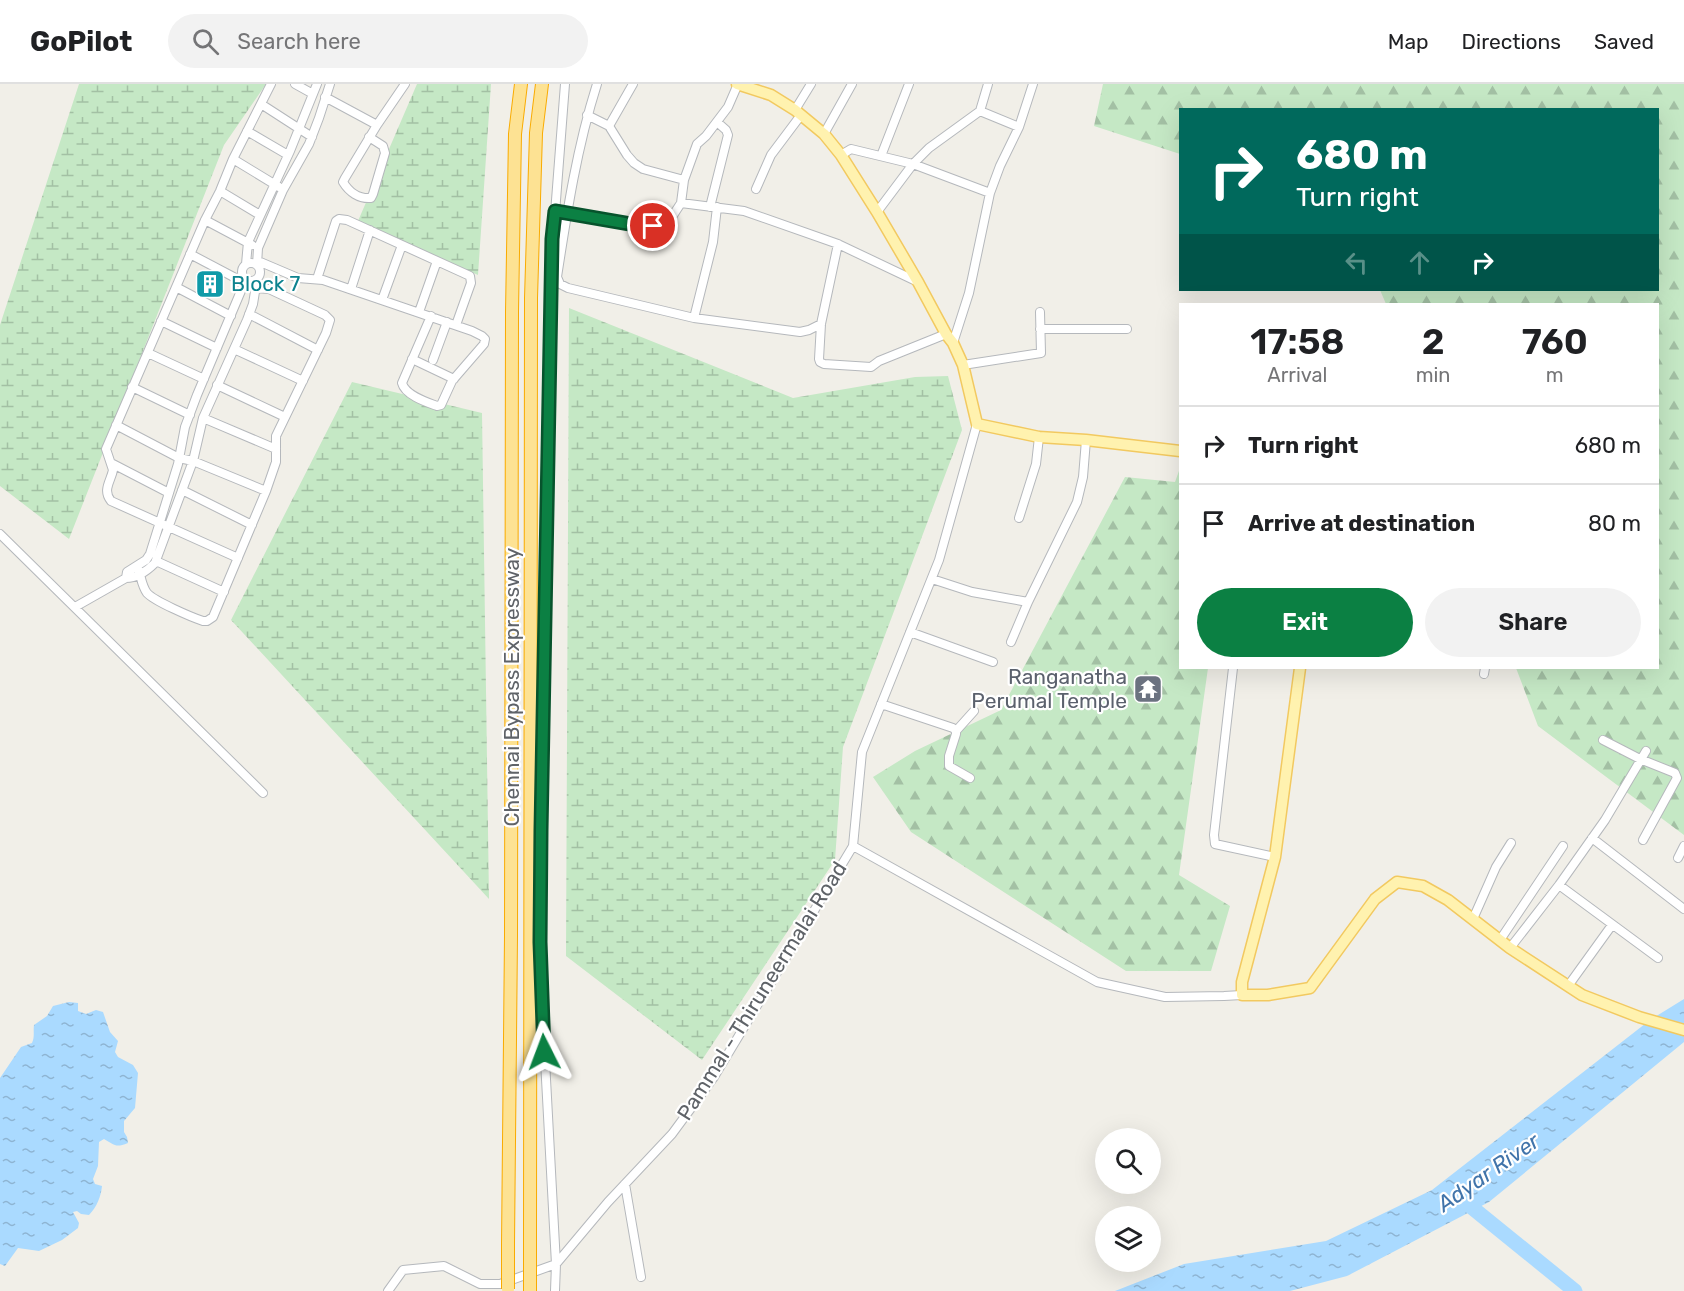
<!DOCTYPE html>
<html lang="en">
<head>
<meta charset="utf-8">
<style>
  body { margin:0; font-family:Rubik,sans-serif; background:#f2f2f2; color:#202124; height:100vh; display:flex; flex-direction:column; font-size:22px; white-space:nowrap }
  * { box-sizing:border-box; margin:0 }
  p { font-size:20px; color:#757577 }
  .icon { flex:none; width:33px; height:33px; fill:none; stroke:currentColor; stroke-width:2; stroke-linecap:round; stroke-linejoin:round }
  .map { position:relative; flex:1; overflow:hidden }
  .side { position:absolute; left:1179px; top:219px; width:480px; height:366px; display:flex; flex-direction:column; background:#fff; border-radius:0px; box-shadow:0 6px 24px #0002 }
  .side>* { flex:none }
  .banner { position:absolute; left:1179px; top:24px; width:480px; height:183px; border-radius:0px; box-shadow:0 6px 24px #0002; background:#00695c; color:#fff; overflow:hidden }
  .controls { position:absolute; left:1095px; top:1044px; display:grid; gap:12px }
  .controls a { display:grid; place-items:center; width:66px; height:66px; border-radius:50%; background:#fff; box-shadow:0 6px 24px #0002; font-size:30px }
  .pin { position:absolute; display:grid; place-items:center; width:51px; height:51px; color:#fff; margin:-26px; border:3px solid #fff; border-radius:50%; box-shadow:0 2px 6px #0007 }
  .me { position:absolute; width:66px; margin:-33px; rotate:357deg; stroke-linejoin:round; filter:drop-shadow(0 0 4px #0008) }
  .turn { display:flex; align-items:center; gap:21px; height:126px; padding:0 18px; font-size:27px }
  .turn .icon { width:78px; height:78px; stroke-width:2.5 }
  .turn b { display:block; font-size:42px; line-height:51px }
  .lanes { display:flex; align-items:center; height:57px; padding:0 18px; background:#0003; justify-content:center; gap:30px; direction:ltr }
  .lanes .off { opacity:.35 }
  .eta { display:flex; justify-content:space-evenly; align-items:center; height:102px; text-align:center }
  .eta b { font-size:36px; font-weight:600; line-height:42px }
  .action { display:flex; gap:12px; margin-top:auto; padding:12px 18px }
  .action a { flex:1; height:69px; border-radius:36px; background:#0b8043; color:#fff; font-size:24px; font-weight:600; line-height:69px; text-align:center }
  .action a+a { background:#f2f2f2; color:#202124 }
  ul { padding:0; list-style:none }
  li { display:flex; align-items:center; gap:18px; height:78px; padding:0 18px; border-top:2px solid #e0e0e0 }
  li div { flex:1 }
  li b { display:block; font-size:22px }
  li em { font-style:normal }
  header { display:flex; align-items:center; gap:36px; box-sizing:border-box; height:84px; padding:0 30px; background:#fff; border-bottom:2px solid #e0e0e0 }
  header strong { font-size:28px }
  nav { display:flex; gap:33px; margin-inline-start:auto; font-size:21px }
  .search { width:420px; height:54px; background:#f2f2f2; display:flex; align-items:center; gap:15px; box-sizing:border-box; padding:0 21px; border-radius:33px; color:#757577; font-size:22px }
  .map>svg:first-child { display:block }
  .forest { fill:url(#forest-firs) }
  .wetland { fill:url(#wetland-marsh) }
  .water { fill:url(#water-ripples) }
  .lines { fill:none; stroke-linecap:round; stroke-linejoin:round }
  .river { stroke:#aadaff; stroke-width:15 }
  .minor-casing { stroke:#b5b8bc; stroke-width:10 }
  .major-casing { stroke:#f2c960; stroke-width:13 }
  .highway-casing { stroke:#f9ab00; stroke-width:14 }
  .minor { stroke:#fff; stroke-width:8 }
  .major { stroke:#fff2af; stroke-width:10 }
  .highway { stroke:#fde293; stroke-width:12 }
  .highway-bridge-casing { stroke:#f9ab00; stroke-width:14; stroke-linecap:butt }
  .highway-bridge { stroke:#fde293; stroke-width:12 }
  .route-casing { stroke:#07532c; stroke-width:15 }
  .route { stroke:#0b8043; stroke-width:10 }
  .labels { text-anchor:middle; stroke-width:4.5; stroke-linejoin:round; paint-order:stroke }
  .culture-label { font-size:21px; fill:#0d838f; stroke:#fff; text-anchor:start }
  .worship-label { font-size:21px; fill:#5b616d; stroke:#fff; text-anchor:end }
  .street-label { font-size:21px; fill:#5f6368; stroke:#fff }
  .water-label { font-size:22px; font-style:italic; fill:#4174aa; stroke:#fff }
</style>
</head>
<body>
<header>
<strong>GoPilot</strong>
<div class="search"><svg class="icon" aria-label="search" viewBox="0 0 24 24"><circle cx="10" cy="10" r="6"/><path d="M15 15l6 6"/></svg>Search here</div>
<nav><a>Map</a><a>Directions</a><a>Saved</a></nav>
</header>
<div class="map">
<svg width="1684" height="1207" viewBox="0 0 1684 1207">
  <defs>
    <pattern id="forest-firs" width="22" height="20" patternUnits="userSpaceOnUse" patternTransform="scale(1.5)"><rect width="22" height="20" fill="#c5e8c5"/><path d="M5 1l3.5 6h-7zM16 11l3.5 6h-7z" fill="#a3c0a4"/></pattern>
    <pattern id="wetland-marsh" width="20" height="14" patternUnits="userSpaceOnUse" patternTransform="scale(1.5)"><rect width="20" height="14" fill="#c5e8c5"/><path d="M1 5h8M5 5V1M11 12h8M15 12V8" fill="none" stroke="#a3c0a4"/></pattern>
    <pattern id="water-ripples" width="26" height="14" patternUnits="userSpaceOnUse" patternTransform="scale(1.5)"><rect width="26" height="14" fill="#aadaff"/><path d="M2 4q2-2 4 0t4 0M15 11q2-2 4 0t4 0" fill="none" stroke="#8eb4d2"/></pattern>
  </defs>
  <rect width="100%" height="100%" fill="#f1efe8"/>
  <path class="forest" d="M1103,0H1684V751L1538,642L1516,584H1658V220H1386L1380,206H1658V26H1180V70L1094,42Z
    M1180,384V584H1208L1179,791L1230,822L1211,887H1126L911,748L873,693L915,667L1001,626L1125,393L1175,398Z"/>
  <path class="wetland" d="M79,0H266L224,61L69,455L0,402V241Z
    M417,0H491L478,191L358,137Z
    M569,224L793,314L915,293L948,292L962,346L843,663L835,776L702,976L566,872Z
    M352,298L482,329L489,815L231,536Z"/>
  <path class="water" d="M1684,915V958L1489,1118L1347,1192L1290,1207H1115L1184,1180L1326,1157L1432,1106L1650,936Z
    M69,918L78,919V927L86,930L96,926L103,928L110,948L118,957L115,968L118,973L133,981L138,989L135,1024L124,1037V1048L127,1053L128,1059C115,1064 115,1061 104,1055L99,1058L98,1082L93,1095L95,1100L102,1102C101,1112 97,1123 89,1131L81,1130L77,1127L73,1128L79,1139L78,1144L62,1156L39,1167L18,1164L5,1182L0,1180V994L21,963L32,959C35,952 33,948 34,941L47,932L53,922Z"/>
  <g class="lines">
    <path class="river" d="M1459,1113L1575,1207"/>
    <g class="minor-casing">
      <path id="minor" d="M295,0L313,10
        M597,0C577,63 567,128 557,193L560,200L568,204L694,234L800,248L809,246L821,240
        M325,13L377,41L345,94L343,98C349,108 359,115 371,114L373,110L385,69L383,62L369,53
        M261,20L312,53
        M795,26L811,0
        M980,27L1019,43
        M587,31L609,42L627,71L634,79L643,85L684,96
        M377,41L405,0
        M609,42L633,0
        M247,47L288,71
        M824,50L852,0
        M841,71L851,65L913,80L990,109
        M881,72L909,0
        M233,75L279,103
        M756,105L771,71L801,31
        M220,107L260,131
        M681,119L744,127L838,160L918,198
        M710,123L728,51L726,46L717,38
        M564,128L636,141L653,142L670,136L681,119L684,96L697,60L706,52L728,23L738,0
        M877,128L913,80L929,64L980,27L988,0
        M205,136L252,161
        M838,160L821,240L819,275L820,278L824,280L871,283L879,277L946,250
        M190,170L245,199
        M258,177L298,194L323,196L472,247L482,252L485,255L484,260L452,297L441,321L437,322C426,318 405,311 402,299L431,232
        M242 188a9 9 0 1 1 18 0a9 9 0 1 1-18 0Z
        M246,180L248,158L290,67L317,0
        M257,181L258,164L283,106L309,60L319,34L330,0
        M317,195L336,137L339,135L347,136L470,192L471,199L456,241
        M176,203L231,232
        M351,205L370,146
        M382,216L402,161
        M419,228L437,177
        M249,230L318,266
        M694,234L713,158L717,123
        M161,237L217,264
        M1040,245H1127
        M953,259L969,209L990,109L1000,82L1019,43L1033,0
        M234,265L303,297
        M148,269L204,295
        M412,275L454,295
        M433,276L447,238
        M963,281L1041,269L1040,228
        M217,301L285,333
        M132,303L190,331
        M203,334L276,365
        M116,341L179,374L193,377L266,407
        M113,380L169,409
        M182,406L252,441
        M1019,434L1036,380L1039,353
        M0,450L263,709
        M238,474L111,417C102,406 111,397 113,386L106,365L205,136L220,107L233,75L271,0
        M156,477L224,508
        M137,482C141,490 141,501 147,509C154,517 191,533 203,537H207L213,533L266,407L276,378V352L326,249L330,236L325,231L269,205L255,204
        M126,494L127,488L146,476L150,470L178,380L185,343L197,311L246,195
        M932,495L972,508L1028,518
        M75,523L126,494C138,494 147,487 155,479L193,377L203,334L247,236L253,220L257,195
        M910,548L993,578
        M1011,558L1028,518L1077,418L1083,393L1086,356
        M1233,584L1214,751L1215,760L1275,773
        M1484,590L1485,584
        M881,620L953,644L956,647V650L949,672V682L970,694
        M956,647L974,627
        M1603,656L1640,675L1675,689L1677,694L1643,756
        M1592,754L1684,825
        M853,762L1097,898L1165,913L1224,912L1242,911
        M1678,774L1684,762
        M1559,801L1658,874
        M1473,835L1496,783L1511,759
        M1500,856L1563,762
        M1510,864L1559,801L1605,736L1646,667
        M1568,902L1612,841
        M625,1100L641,1193
        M388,1207L403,1186L444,1182L480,1200H500L556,1180L608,1118L672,1050L714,993L853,762L862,668L939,476L977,340
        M555,1207L556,1180L542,921L540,858L541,746L553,155L565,0"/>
    </g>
    <g class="major-casing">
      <path id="major" d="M737,0L771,11L795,26L824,50L841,71L877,128L918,198L946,250L953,259L963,281L977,340L1039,353L1086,356L1180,367
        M1300,584L1275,773L1242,898V911H1268L1310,904L1375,815L1397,798L1423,802L1448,816L1510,864L1582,911L1639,933L1684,946"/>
    </g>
    <g class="highway-casing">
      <path id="highway" d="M530,1158L531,214L536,49L542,0
        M508,1160L511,852L512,228L515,50L521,0"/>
    </g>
    <use href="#minor" class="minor"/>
    <use href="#major" class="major"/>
    <use href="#highway" class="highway"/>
    <g class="highway-bridge-casing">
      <path id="highway-bridge" d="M508,1205V1160
        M530,1207V1158"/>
    </g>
    <use href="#highway-bridge" class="highway-bridge"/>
  </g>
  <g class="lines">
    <g class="route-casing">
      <path id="route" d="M544,968L540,858L541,746L552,155L555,127L636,141L653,142"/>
    </g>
    <use href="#route" class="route"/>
  </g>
  <defs>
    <g id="building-square" transform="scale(1.5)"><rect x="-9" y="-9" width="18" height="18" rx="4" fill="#0f9aa8" stroke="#fff"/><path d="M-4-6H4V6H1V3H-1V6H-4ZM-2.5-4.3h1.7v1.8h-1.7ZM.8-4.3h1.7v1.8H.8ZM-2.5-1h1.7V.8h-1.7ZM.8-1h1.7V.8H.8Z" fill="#fff"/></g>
    <g id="temple-square" transform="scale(1.5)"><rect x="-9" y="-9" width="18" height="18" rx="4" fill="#6b7280" stroke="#fff"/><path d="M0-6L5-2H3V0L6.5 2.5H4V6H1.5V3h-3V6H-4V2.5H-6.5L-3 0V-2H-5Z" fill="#fff"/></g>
  </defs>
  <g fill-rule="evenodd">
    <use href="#building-square" x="210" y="200"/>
    <use href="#temple-square" x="1148" y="605"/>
  </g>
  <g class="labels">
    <g class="culture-label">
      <text x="231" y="207">Block 7</text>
    </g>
    <g class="worship-label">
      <text x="1127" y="600">Ranganatha<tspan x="1127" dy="24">Perumal Temple</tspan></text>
    </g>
    <g class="street-label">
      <text transform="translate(512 603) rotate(-90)" y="7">Chennai Bypass Expressway</text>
      <text transform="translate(762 907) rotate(-58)" y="7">Pammal - Thiruneermalai Road</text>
    </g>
    <g class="water-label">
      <text transform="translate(1488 1088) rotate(-35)" y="8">Adyar River</text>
    </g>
  </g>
</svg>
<div class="controls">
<a><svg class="icon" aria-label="search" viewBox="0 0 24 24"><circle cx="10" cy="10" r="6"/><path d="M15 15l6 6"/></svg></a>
<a><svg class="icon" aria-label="layers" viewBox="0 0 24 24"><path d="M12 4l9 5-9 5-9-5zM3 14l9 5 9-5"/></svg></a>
</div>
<div class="pin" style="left:653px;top:142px;background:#d93025"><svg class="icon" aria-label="arrive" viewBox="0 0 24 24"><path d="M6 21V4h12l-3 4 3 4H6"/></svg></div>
<svg class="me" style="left:544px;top:968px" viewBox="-20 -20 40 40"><path d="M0-17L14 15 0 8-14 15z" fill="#0b8043" stroke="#fff" stroke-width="4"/></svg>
<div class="banner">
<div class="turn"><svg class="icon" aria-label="right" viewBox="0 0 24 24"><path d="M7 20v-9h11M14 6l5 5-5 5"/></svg><div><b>680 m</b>Turn right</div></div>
<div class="lanes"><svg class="icon off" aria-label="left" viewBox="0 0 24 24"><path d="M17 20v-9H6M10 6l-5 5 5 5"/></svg><svg class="icon off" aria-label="ahead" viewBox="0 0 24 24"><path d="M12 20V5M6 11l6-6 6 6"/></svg><svg class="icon" aria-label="right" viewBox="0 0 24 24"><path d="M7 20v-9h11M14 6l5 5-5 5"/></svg></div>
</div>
<section class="side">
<div class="eta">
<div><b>17:58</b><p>Arrival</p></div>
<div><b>2</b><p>min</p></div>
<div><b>760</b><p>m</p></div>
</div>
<ul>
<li><svg class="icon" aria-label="right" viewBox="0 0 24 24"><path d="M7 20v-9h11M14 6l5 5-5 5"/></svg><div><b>Turn right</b></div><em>680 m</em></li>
<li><svg class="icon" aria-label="arrive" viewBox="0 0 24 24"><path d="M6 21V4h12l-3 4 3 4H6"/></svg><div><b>Arrive at destination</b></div><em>80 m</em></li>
</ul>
<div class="action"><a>Exit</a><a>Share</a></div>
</section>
</div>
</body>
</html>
